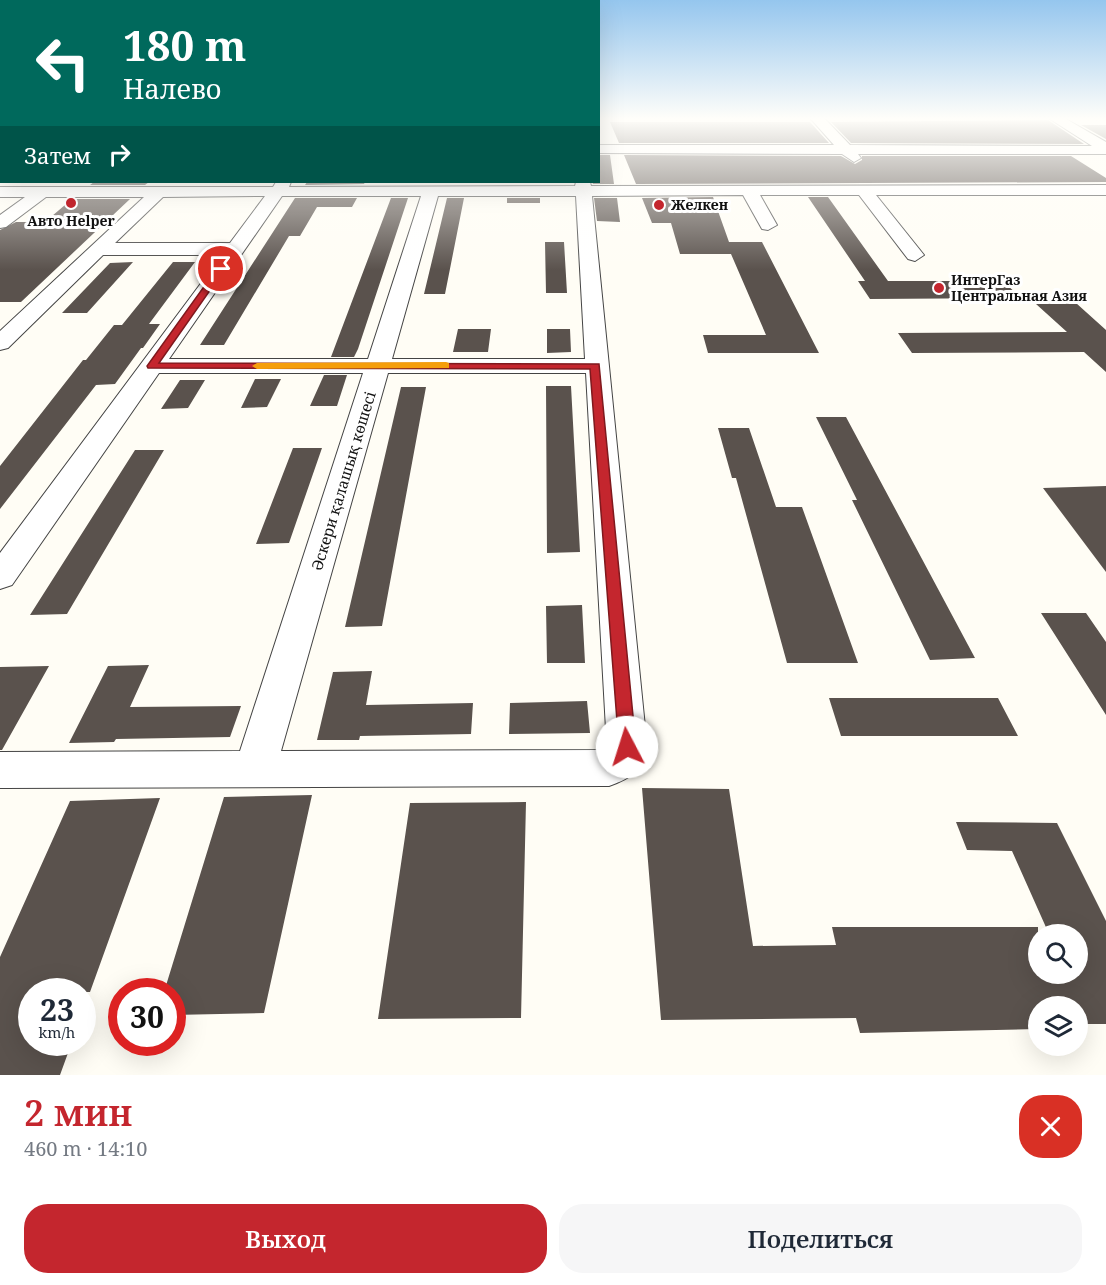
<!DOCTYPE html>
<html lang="ru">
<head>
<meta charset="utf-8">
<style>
  body { margin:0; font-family:"Noto Serif",serif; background:#f6f6f7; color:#1f2937; height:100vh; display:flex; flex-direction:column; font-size:22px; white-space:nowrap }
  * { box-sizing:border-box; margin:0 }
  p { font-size:20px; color:#747a83 }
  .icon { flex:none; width:33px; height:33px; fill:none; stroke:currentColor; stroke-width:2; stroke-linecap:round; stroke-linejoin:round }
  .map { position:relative; height:1075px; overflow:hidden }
  .drawer { display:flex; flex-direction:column; background:#fff; flex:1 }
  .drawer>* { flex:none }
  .hud { position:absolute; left:0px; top:0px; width:600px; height:183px; box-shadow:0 6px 24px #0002; background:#00695c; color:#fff; overflow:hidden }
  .buttons { position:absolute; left:1028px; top:924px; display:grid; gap:12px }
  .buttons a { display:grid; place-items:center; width:60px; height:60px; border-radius:50%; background:#fff; box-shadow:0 6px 24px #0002; font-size:30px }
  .speed { position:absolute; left:18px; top:978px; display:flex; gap:12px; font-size:30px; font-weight:700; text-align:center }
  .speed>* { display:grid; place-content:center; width:78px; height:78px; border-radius:50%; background:#fff; box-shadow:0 6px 24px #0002; line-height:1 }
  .speed small { font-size:15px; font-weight:400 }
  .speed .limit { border:9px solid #d22; background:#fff; color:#111 }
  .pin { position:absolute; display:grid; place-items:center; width:51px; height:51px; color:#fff; margin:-26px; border:3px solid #fff; border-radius:50%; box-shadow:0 2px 6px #0007 }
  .me { position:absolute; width:66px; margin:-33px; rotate:355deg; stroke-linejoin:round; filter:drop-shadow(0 0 4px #0008) }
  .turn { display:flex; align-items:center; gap:21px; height:126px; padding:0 24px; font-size:27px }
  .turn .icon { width:78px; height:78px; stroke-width:2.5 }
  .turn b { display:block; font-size:42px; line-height:51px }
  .then { display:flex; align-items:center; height:57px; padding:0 24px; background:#0003; gap:12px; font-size:22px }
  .round { display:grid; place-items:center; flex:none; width:63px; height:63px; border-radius:24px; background:#f6f6f7 }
  .headline { display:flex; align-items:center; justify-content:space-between; height:102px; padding:0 24px }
  h1 { font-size:36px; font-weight:600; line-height:45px; color:#c4262e }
  .button { display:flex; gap:12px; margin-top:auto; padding:12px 24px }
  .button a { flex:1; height:69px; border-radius:24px; background:#c4262e; color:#fff; font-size:24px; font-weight:600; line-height:69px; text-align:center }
  .button a+a { background:#f6f6f7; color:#1f2937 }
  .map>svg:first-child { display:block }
  .building { fill:#5a524d }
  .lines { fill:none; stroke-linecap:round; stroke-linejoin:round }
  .minor-casing { stroke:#444; stroke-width:2 }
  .minor { fill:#fff; fill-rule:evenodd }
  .route { fill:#c4262e; stroke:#7f191e; stroke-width:1.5 }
  .slow { fill:#f59e0b }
  .poi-dot { fill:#c4262e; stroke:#fff; stroke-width:2 }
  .labels { text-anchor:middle; stroke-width:6; stroke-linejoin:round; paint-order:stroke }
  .far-poi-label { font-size:14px; font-weight:bold; fill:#111; stroke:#fff; text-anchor:start }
  .street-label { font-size:15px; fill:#111; stroke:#fff }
</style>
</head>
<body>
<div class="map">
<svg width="1106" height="1075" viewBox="0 0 1106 1075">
  <rect width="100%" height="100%" fill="#fffdf5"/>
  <path class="building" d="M1048,120L1084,144L851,143L831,122Z
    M610,122H810L829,143H619Z
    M1081,125H1106V139Z
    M598,155H610L614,184H593L592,182H598Z
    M624,155L841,156L855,164L862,160V156H1071L1106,178V182L636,184Z
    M94,182H149L145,185H90Z
    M307,182H365L364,184L305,185Z
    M713,197L729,242H762L819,353H708L703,335H766L731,254H680L671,223H652L642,198Z
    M808,197H828L888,281H1003L1021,298L870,299L858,281H865Z
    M295,198H357L352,207H317L300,236H289L224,345H200Z
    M391,198H408L358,349L354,357H331Z
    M447,198H464L445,294H424Z
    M507,198H540V203H507Z
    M594,198H617L620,222L597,221Z
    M72,199H130L21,302H0V230L16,222H45Z
    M545,242H564L567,293H546Z
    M133,262L87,313H62L110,263Z
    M173,262H195L149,324H160L143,348H141L115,384L96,385L0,509V466L83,360H86L114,325H122Z
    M1076,303L1106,330V372L1084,352L912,353L898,333L1067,332L1036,304Z
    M458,329H491L488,352H453Z
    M547,329H570L571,352L547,353Z
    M324,375H347L337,406H310Z
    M255,379H281L267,407L241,408Z
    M180,380H205L188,408L161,409Z
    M546,386H571L580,552L547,553Z
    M401,387H426L382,626L345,627Z
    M816,417H846L975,658L930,660L852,500H857Z
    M718,428H749L776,507H802L858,663H787L736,478H732Z
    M293,448H322L289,543L256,544Z
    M135,450H164L67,614L30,615Z
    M1106,486V572L1043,488Z
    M582,605L585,663H547L546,606Z
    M1041,613H1086L1106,642V715Z
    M149,665L130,707L241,706L230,737L116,739L114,742L69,743L108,666Z
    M49,666L2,750H0V667Z
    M372,671L366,705L473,703L471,734L360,736L359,740H317L333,672Z
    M829,698H998L1018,736H841Z
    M587,701L590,733L509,734L510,703Z
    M642,788L729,789L753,946L836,945L832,927H1038V974H1077V934H1049L1012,851L967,850L956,822L1057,823L1106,921V1024H1077V1006H1038V1029L860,1033L856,1018L661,1020Z
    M312,795L264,1013L172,1015V992H164L224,797Z
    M160,798L90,992H32V1042H72L60,1075H0V957L70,801Z
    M526,802L521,1018L378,1019L410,803Z"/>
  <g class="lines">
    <g class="minor-casing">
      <path id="minor" d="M811,119H825L850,145L1092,146L1050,119H1066L1106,142V154H858L861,158L854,162L842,154L598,153V145H834Z
        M2,120V129H0V121Z
        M276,182H291L289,187L575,186L576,182H590L591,186L1106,185V195H876L924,255L915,261L908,259L859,195H760L777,225L768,230L762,229L743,195L592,196L647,747C638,772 634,777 609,786L0,788V752L240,751L363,373H159L12,585L0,589V553L222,255H103L8,348L0,350V331L144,197H46L6,227L0,228V215L25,197H0V187H273ZM265,196L230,243H115L163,197ZM282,196H421L368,359H169ZM438,196H576L585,359H392ZM388,373H586L607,747L603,750L281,751Z"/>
    </g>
    <use href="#minor" class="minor"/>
  </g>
  <linearGradient id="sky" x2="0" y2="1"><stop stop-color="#95c6ee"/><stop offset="0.44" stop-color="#fffefa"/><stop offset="1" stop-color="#fffefa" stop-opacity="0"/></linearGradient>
  <rect width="1106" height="270" fill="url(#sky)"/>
  <path class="route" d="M218,267L225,269L159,363L599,364L636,747L634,752L627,754L621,752L619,747L590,369L148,368L147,366Z"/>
  <path class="slow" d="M446,362L449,363V368L257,369L252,366L257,363Z"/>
  <g class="poi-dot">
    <circle cx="71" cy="203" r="6"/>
    <circle cx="659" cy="205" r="6"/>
    <circle cx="939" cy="288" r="6"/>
  </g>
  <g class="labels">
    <g class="far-poi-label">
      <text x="671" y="210">Желкен</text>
      <text x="71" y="226" text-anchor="middle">Авто Helper</text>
      <text x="951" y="285">ИнтерГаз<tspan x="951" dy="16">Центральная Азия</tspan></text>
    </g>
    <g class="street-label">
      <text transform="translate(344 481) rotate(-73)" y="5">Әскери қалашық көшесі</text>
    </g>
  </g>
</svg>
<div class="buttons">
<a><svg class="icon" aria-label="search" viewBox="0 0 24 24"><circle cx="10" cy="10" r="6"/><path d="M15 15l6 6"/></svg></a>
<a><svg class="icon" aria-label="layers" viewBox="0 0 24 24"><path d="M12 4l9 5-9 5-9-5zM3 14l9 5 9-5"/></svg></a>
</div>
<div class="speed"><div>23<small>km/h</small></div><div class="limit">30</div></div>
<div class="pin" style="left:221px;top:269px;background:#d93025"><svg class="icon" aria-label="arrive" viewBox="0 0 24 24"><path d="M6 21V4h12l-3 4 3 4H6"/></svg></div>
<svg class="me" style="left:627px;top:747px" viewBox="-20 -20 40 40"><circle r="19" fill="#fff"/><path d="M0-13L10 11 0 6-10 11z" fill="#c4262e"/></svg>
<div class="hud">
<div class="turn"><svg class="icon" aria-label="left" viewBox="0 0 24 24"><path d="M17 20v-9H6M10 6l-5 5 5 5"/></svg><div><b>180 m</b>Налево</div></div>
<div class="then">Затем<svg class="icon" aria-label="right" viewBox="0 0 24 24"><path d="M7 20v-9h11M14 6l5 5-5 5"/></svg></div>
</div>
</div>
<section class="drawer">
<div class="headline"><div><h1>2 мин</h1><p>460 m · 14:10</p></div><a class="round" style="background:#d93025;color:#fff"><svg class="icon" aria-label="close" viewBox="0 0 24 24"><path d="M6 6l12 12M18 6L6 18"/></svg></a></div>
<div class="button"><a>Выход</a><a>Поделиться</a></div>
</section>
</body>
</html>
